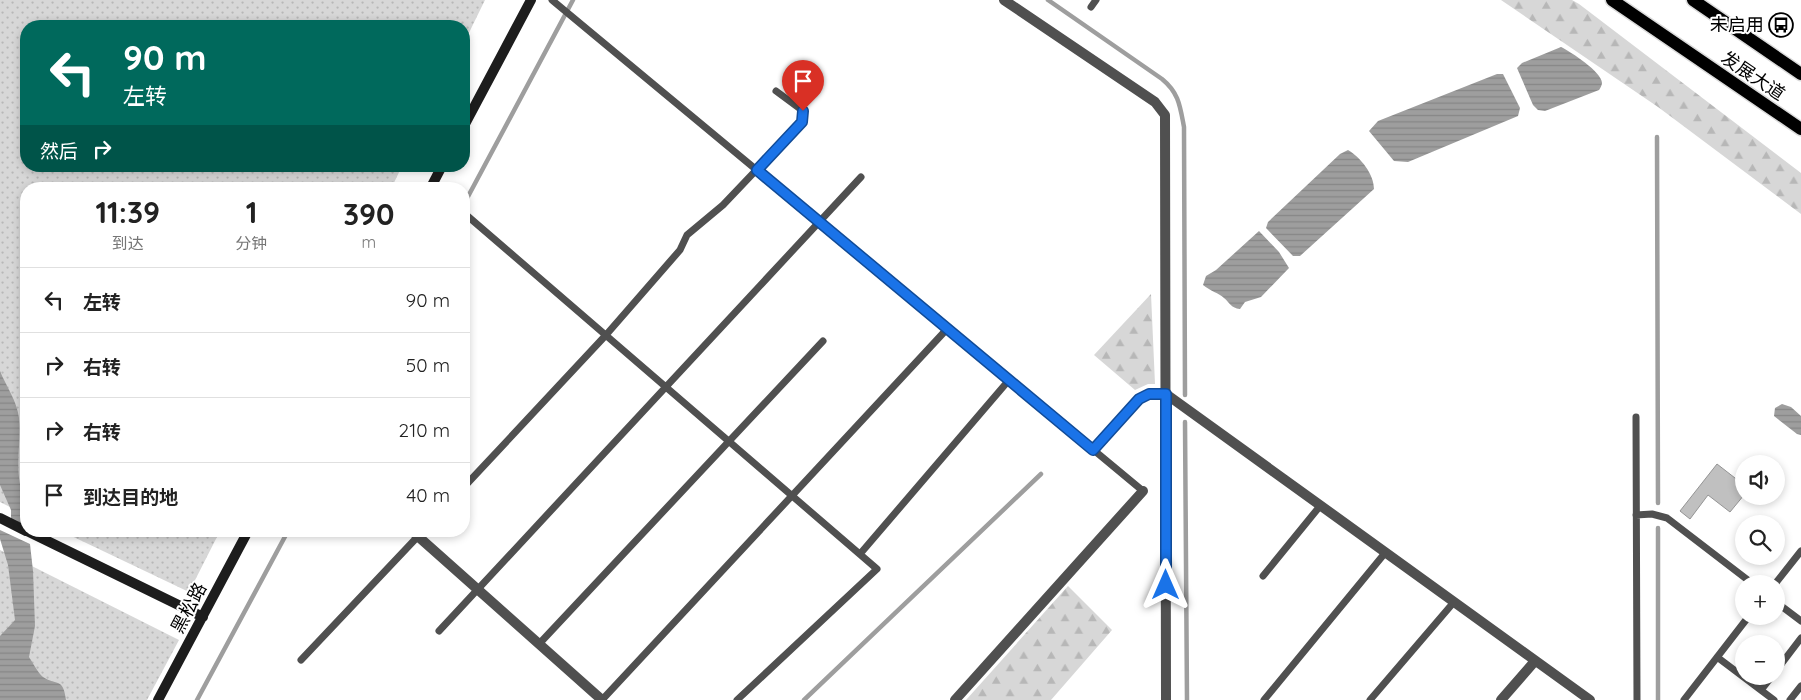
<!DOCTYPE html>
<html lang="zh">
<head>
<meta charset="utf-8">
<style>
  body { margin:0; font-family:Quicksand,"Noto Sans SC",sans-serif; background:#f2f2f2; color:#222; height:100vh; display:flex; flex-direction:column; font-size:19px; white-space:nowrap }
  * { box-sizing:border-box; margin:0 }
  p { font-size:16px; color:#767676 }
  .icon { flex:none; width:28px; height:28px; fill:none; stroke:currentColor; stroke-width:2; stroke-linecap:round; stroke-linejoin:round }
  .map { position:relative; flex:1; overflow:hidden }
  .side { position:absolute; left:20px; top:182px; width:450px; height:355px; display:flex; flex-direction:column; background:#fff; border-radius:20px; box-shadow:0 2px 8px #0003 }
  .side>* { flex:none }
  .hud { position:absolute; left:20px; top:20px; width:450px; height:152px; border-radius:20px; box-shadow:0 2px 8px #0003; background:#00695c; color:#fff; overflow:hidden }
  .fabs { position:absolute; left:1735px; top:455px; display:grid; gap:10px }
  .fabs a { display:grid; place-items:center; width:50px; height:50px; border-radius:50%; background:#fff; box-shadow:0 2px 8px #0003; font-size:25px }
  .pin { position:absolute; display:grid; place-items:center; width:42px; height:42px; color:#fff; margin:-51px -21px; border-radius:50% 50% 50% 0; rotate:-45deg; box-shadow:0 0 5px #0007 }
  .pin .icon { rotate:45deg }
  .me { position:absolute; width:55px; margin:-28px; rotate:0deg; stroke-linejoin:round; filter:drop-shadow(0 0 4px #0008) }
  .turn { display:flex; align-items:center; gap:18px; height:105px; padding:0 20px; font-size:22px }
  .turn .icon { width:65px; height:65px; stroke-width:2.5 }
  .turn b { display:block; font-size:35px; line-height:42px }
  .then { display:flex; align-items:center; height:48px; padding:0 20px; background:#0003; gap:10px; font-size:19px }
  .eta { display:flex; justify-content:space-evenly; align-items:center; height:85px; text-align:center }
  .eta b { font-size:30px; font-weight:800; line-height:35px }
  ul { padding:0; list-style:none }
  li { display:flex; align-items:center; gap:15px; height:65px; padding:0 20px; border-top:1px solid #e0e0e0 }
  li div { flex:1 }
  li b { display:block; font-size:19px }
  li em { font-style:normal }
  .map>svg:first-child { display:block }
  .grass { fill:url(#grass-dots) }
  .forest { fill:url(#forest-firs) }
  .water { fill:url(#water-rules) }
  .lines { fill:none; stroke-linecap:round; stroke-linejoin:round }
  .stream { stroke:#9e9e9e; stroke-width:4.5 }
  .building { fill:#c0c0c0; stroke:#949494 }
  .primary-casing { stroke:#dbdbdb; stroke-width:15 }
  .lane { stroke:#505050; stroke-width:7 }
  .street { stroke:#505050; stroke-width:10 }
  .secondary { stroke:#1d1d1d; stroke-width:10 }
  .primary { stroke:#000; stroke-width:12 }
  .route-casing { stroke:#114b97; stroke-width:12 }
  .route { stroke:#1a73e8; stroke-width:9 }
  .labels { text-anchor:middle; stroke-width:4; stroke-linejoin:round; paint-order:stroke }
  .poi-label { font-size:18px; fill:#000; stroke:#fff; text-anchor:end }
  .street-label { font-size:18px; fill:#000; stroke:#fff }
</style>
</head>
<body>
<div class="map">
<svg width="1801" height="700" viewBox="0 0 1801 700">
  <defs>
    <pattern id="grass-dots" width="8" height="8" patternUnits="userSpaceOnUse" patternTransform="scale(1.25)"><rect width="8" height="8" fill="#d7d7d7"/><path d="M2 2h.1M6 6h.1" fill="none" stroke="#b7b7b7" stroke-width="1.8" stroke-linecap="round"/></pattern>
    <pattern id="forest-firs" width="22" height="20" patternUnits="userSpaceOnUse" patternTransform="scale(1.25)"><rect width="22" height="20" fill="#d7d7d7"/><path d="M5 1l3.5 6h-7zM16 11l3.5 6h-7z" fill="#b7b7b7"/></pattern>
    <pattern id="water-rules" width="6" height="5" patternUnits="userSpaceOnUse" patternTransform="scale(1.25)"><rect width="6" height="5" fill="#9e9e9e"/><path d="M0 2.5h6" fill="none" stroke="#868686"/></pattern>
  </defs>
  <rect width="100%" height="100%" fill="#fff"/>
  <path class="grass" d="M0,0H485L464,43V26H26V166H402L391,189H26V515L0,502Z
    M61,531H220L189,592Z
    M0,550L179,640L147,700H0Z"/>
  <path class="forest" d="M1501,0H1572L1579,4L1801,173V214L1658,107Z
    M1151,294L1155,384H1148L1135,390L1094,355Z
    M1068,586L1112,630L1051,700H966Z"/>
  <path class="water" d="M1561,47C1571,52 1602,72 1602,83C1602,85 1600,89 1599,90L1545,111L1538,110L1533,105L1517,68L1522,63Z
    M1497,74H1503L1520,108L1518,116L1408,162L1394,161L1369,131L1378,121Z
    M1348,150C1361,158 1374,174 1374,189L1300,256H1293L1266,228L1268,222L1340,154Z
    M1259,231L1279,252L1289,268L1261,297L1245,302L1240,309C1231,308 1230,303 1224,298C1219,293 1210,291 1203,285L1206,276L1216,270Z
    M0,371C6,386 17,401 19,418C21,440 16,462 20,484L26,485V526L11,519V510L0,485Z
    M1782,404L1791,407L1801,416V435L1797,434L1774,416L1775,408Z
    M0,530L30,544L33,571L35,626L29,657C33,663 38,673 43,677C57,686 63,677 66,700H0V636L15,620L8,565L0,539Z"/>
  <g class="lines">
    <path class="stream" d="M1048,0L1162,79C1179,93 1180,106 1184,127L1185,395
      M1657,137L1658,503
      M464,204L573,0
      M1185,422L1187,700
      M1658,528V700
      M197,700L288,531
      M804,700L1041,474"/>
  </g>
  <path class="building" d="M1717,464L1744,485V495L1730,512L1708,495L1690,519L1680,511Z"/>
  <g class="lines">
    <g class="primary-casing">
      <path id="primary" d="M1612,0L1801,129
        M1693,0L1801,74"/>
    </g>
    <path class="lane" d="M552,0L1143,491
      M1091,7L1096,0
      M464,213L877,569L737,700
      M1636,417L1637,700
      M1093,450L1139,399L1149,394H1166
      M464,487L606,335L680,250L687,235L723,205L802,122L803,111L776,91
      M1636,515L1652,514L1667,518L1753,584
      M860,554L1009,380
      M1263,576L1320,506
      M1775,584L1801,551
      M1776,602L1801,621
      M439,631L861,177
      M539,644L823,341
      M1717,657L1774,700
      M301,660L423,531
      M1776,671L1801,638
      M1761,690L1772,676
      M602,700L947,329
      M1264,700L1385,553
      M1370,700L1454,602
      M1684,700L1749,616
      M1790,700L1801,686"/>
    <path class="street" d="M1004,0L1155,102L1165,115L1166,700
      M1166,394L1590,700
      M412,531L602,700
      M955,700L1143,491
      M1501,700L1535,661"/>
    <path class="secondary" d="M464,126L531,0
      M430,189L442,166
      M0,518L26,531
      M27,531L203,617
      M158,700L248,531"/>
    <use href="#primary" class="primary"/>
  </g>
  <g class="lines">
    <g class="route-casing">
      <path id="route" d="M803,111L802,122L757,170L1093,450L1139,399L1149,394H1166V585"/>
    </g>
    <use href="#route" class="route"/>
  </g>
  <defs>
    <g id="bus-ring" transform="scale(1.25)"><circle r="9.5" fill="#fff" stroke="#000" stroke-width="1.5"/><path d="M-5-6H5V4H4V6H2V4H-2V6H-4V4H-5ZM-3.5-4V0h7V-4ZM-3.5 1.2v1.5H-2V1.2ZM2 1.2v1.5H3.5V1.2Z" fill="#000"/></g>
  </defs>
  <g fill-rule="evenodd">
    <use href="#bus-ring" x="1781" y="25"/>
  </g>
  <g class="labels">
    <g class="poi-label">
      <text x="1764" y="31">未启用</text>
    </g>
    <g class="street-label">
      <text transform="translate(1753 76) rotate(34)" y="6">发展大道</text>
      <text transform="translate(189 608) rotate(-62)" y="6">黑松路</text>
    </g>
  </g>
</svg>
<div class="fabs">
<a><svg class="icon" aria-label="sound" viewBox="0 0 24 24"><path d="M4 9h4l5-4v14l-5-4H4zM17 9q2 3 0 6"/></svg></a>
<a><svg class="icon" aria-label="search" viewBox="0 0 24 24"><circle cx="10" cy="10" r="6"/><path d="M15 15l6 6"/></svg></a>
<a>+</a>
<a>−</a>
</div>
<div class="pin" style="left:803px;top:111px;background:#d93025"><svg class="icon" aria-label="arrive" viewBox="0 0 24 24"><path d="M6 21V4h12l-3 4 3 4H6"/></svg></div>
<svg class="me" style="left:1166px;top:585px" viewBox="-20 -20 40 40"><path d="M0-17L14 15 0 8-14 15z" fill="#1a73e8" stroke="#fff" stroke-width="4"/></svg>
<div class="hud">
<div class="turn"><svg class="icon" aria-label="left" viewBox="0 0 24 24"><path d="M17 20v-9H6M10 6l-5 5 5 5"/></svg><div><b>90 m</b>左转</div></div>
<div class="then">然后<svg class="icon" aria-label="right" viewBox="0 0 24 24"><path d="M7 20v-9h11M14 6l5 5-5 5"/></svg></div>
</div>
<section class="side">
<div class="eta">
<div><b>11:39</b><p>到达</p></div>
<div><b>1</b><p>分钟</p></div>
<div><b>390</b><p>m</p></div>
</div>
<ul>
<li><svg class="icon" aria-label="left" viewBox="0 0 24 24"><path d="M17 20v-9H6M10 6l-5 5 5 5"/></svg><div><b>左转</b></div><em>90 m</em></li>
<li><svg class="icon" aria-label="right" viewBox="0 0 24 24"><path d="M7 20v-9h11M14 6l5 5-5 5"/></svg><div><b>右转</b></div><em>50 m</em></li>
<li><svg class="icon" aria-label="right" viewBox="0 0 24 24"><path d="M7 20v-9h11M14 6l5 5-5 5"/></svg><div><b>右转</b></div><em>210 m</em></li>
<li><svg class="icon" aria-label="arrive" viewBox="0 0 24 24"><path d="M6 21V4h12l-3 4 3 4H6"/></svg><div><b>到达目的地</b></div><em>40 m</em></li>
</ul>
</section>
</div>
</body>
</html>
